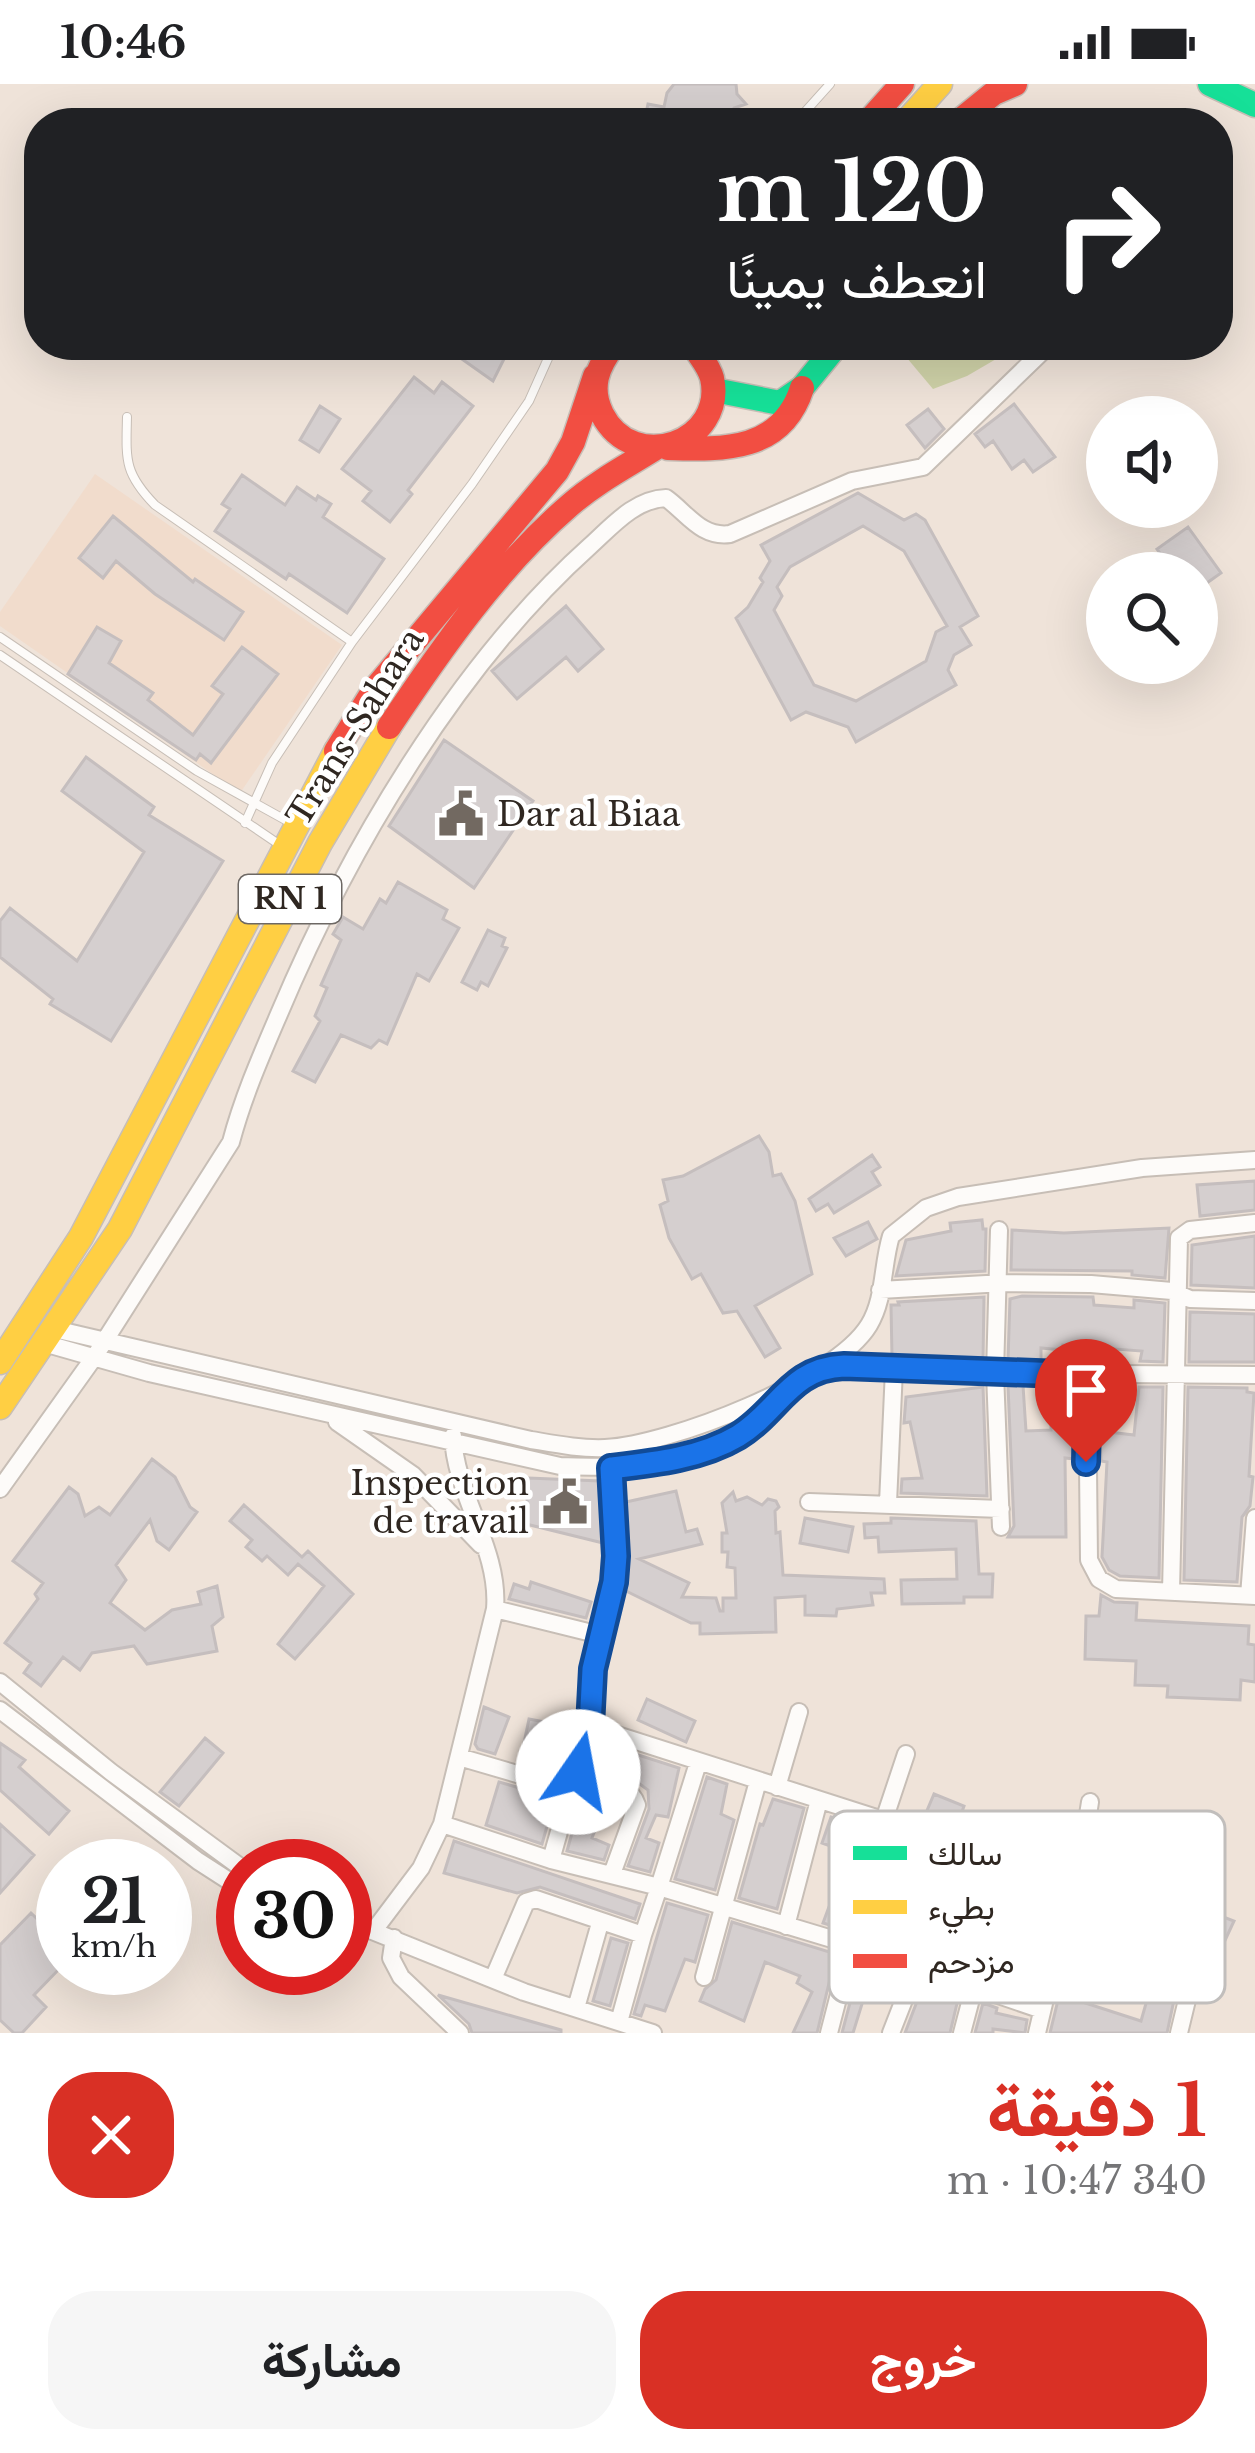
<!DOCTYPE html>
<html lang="ar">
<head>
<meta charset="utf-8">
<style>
  body { margin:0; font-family:"Libre Baskerville",Vazirmatn,serif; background:#f6f6f6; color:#202124; direction:rtl; height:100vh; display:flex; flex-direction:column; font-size:45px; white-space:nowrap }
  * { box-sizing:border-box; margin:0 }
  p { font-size:39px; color:#757577 }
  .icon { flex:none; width:66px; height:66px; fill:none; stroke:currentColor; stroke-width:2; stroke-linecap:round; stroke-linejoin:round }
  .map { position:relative; height:1949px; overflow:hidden; direction:ltr }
  .panel { display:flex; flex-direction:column; background:#fff; flex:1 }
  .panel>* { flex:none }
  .top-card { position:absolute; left:24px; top:24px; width:1209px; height:252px; border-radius:48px; box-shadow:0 12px 48px #0002; direction:rtl; background:#202124; color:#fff; overflow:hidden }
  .tools { position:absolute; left:1086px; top:312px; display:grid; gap:24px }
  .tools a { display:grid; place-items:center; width:132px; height:132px; border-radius:50%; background:#fff; box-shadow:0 12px 48px #0002; font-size:60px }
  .speed { position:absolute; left:36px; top:1755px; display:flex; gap:24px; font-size:60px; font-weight:700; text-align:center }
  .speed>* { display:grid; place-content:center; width:156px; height:156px; border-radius:50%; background:#fff; box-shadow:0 12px 48px #0002; line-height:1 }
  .speed small { font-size:30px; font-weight:400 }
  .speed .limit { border:18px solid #d22; background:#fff; color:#111 }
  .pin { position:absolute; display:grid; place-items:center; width:102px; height:102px; color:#fff; margin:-123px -51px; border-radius:50% 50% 50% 0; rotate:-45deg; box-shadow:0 0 12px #0007 }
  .pin .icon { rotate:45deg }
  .me { position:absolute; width:132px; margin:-66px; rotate:12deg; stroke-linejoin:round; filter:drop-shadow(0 0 9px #0008) }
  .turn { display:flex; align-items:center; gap:42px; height:252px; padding:0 48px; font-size:54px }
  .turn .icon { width:156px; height:156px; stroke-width:2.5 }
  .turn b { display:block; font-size:84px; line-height:102px }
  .round { display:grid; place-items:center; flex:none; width:126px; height:126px; border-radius:48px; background:#f6f6f6 }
  .summary { display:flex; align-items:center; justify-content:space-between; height:204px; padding:0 48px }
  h1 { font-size:72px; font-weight:700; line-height:90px; color:#d93025 }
  .action { display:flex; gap:24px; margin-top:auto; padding:24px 48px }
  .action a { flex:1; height:138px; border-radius:48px; background:#d93025; color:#fff; font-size:48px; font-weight:700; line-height:138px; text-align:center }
  .action a+a { background:#f6f6f6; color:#202124 }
  .status { display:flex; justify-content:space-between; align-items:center; height:84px; padding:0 60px; background:#fff; direction:ltr }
  .status svg { height:33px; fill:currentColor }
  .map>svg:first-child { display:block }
  .built { fill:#f1dccc }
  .green { fill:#cfd2a8 }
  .building { fill:#d5cfcf; stroke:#c5bebe; stroke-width:3; fill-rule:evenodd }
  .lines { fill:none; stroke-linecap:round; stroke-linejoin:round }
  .lane-casing { stroke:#c7beb6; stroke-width:10 }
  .street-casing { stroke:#c7beb6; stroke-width:20 }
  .fast-casing { stroke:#c7beb6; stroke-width:27 }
  .slow-casing { stroke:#c7beb6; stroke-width:27 }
  .jam-casing { stroke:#c7beb6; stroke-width:27 }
  .lane { stroke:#fdfbf9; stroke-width:8 }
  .street { stroke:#fdfbf9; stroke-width:16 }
  .fast { stroke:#16e098; stroke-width:24 }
  .slow { stroke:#ffcf43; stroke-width:24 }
  .jam { stroke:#f24e42; stroke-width:24 }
  .route-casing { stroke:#114b97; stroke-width:30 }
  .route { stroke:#1a73e8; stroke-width:21 }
  .labels { text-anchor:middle; stroke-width:9; stroke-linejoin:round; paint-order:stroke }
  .shield { fill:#fff; stroke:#6d6864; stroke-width:3 }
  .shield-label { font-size:30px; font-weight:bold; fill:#2f2721 }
  .street-label { font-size:33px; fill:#2f2721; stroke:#fff }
  .poi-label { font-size:33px; fill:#2f2721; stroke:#fff; text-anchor:start }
  .key { fill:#fff; stroke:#c1bebc; stroke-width:3 }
  .key-label { font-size:33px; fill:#2f2721 }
</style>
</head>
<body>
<div class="status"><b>10:46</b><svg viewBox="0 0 49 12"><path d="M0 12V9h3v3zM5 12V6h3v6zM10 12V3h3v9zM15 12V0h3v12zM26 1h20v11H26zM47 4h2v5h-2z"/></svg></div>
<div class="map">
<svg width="1255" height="1949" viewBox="0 0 1255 1949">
  <rect width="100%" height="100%" fill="#efe3d9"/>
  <path class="built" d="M95,390L342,561L240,709L0,542V528Z"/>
  <path class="green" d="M896,261H1020L967,292L933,305Z"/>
  <path class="building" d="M674,0H736L737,10L746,20L734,24L725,39H644L648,20L664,23L667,9Z
    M442,261H511L493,297Z
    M414,293L434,309L442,298L473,322L408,406L412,410L390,438L363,417L371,407L342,385Z
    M1014,320L1055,373L1033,388L1024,376L1012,385L993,357L985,363L975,350Z
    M320,322L340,335L319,368L300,356Z
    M928,325L944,345L925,364L907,341Z
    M242,391L285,421L297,403L316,416L318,412L331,420L323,433L384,475L347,529L289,490L286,495L215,447L230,425L222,420Z
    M858,409L904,436L916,430L925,436L978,532L960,543L971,561L954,571L948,586L956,601L856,658L848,643L806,628L791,636L736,534L748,523L763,498L760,494L770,477L761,461ZM863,442L904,467L947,542L936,548L926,577L856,617L814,601L774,526L782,512L777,503L790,483Z
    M113,432L193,498L195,495L243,528L224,556L155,510L116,477L103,494L79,474Z
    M1188,443L1221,489L1197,506V489H1174L1157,465Z
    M566,522L603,565L578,587L566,573L517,615L492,587Z
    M97,543L121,557L109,579L153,609L148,616L193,651L223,610L212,602L242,563L278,590L211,679L200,670L196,676L68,590Z
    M444,656L533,717L474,804L389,742Z
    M86,673L154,723L149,731L223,777L111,957L50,920L53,915L0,873V837L10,824L77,877L144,768L62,707Z
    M398,798L447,826L443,835L459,844L429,897L417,890L387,960L379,956L371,964L341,951L315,998L293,987L320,937L315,932L327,904L321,901L341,856L333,850L343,833L363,845L380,815L386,819Z
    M488,846L505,854L502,862L507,864L488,902L481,898L477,906L462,898Z
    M759,1052L769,1068L773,1092L781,1090L795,1117L812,1190L755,1222L780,1264L765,1273L737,1227L723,1229L701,1190L692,1195L669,1154L660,1121L668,1117L663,1096L683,1092Z
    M872,1071L880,1083L872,1088L880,1101L834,1129L828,1120L816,1127L809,1115Z
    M1255,1097V1126L1200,1132L1197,1101Z
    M982,1136L983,1145H986L985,1187L896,1192L906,1156L951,1147L950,1139Z
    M868,1138L877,1155L846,1172L834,1154Z
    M1169,1144L1165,1194L1132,1191V1187L1011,1186L1012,1146L1064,1149Z
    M1255,1152V1204L1191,1201L1192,1161Z
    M1022,1212L1093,1213L1094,1221L1134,1224V1216L1165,1219L1163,1278L1140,1277L1142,1267L1063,1261V1266L1041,1264V1277L1008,1276L1010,1215Z
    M984,1213L983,1276L892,1273L891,1221H899L898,1218Z
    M1190,1228L1255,1230V1278H1189Z
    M1008,1302H1023L1026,1347L1051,1346V1343L1075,1345V1375L1065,1374L1066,1453H1008L1014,1442Z
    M983,1303L987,1412L901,1409L902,1395L922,1394L910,1338L904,1339L906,1313Z
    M1139,1303H1163L1159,1494L1120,1492L1109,1486L1102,1473L1107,1378L1101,1377L1100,1347L1134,1351Z
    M1188,1303L1247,1304V1308L1254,1309L1249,1392L1253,1393L1250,1422L1242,1433L1237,1498L1184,1496Z
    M152,1375L175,1393L190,1423L197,1428L169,1466L157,1457L150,1436L116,1481L126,1496L110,1519L145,1546L172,1526L201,1520L198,1508L217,1502L223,1533L212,1542L217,1567L147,1580L134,1562L92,1569L80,1586L63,1573L41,1602L24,1589L31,1579L5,1559L38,1515L35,1510L43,1499L13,1477L69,1403L78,1410L85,1432L99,1423L110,1431Z
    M528,1394L600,1397L603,1459L526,1440Z
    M676,1407L686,1448L697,1445L702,1460L639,1475L689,1499L682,1513L716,1514L720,1527H723V1514H736L735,1484L727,1483L728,1468H722V1449H727L722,1419L733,1408L736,1417L747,1413L762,1421L768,1415L776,1417L779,1423L775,1427L776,1449L780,1448L783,1491L884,1495L885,1509H871L873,1521L837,1525L836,1532L805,1531V1512L775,1514L776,1548L700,1550V1539H691L622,1505L629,1472L626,1418Z
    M244,1421L302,1473L308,1467L353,1510L295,1575L278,1560L324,1502L298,1480L288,1491L267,1472L262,1477L246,1463L252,1456L230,1437Z
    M805,1434L853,1443L848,1468L800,1459Z
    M891,1434L976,1437L979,1490H993L992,1513H964V1519L902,1520L901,1496L957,1495L956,1465L879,1468L878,1453L865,1454L864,1440L891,1439Z
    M531,1498L591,1518L586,1534L509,1515L514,1500L529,1505Z
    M1101,1511L1114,1518L1137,1519L1136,1536L1249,1542L1248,1560L1255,1561V1598L1241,1596L1240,1616L1167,1613L1168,1602L1135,1601L1136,1577L1085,1575L1086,1532H1099Z
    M647,1615L695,1637L686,1658L638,1636Z
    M484,1623L509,1633L495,1670L478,1665L475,1660Z
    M529,1635L575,1644L562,1690L520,1678Z
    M205,1654L223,1669L179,1722L160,1708Z
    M598,1658L679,1684L668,1733L656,1731L646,1754L659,1759L650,1788L628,1782L649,1725L648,1706L626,1690L592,1679Z
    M0,1659L25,1676L19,1683L69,1727L49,1750L0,1706Z
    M707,1693L727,1700L721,1730L734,1736L715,1806L675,1795Z
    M499,1698L555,1714L542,1760L486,1741Z
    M585,1703L615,1714L612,1722L599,1716L587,1743L595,1746L592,1754L609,1761L604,1776L567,1767Z
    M934,1710L964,1722L957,1742L977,1751L923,1736Z
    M773,1715L804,1724L777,1825L739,1814L760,1740L763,1741Z
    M831,1733L869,1745L843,1845L823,1839L847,1774L840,1771L842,1766L822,1759Z
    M0,1740L34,1771L0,1809Z
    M454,1757L640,1820L635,1835L540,1803L517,1809L444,1789Z
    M667,1819L708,1831L695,1878L685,1875L665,1927L645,1921L641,1932L634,1930Z
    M31,1829L63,1860V1881L34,1911L46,1923L22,1949H14L0,1936V1861Z
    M1213,1829L1234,1837L1215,1878L1196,1861L1162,1849L1173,1831L1205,1849Z
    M732,1838L836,1870L817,1949H793L812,1908L797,1899L800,1892L765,1878L744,1937L700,1917L705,1905L716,1896Z
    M611,1854L628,1859L610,1922L593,1917Z
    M1120,1866L1181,1883L1167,1949H1050L1069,1871L1086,1877L1076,1916L1141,1937L1149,1909L1121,1900L1124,1891L1114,1887Z
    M861,1877L900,1891L891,1914L866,1907L853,1949H842Z
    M924,1899L959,1911L950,1949H905Z
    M438,1911L561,1946V1949H472L469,1940Z
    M983,1919L997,1924L996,1929L1027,1936L1025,1949L993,1945V1949H975Z"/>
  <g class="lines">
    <g class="lane-casing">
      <path id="lane" d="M795,39L830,0
        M127,333C126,376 124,389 155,421L352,558
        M0,553L197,687L289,738
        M0,571L277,759
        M245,739L272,679L352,558L472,400L529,317L554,261"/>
    </g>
    <g class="street-casing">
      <path id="street" d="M999,1146L995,1289L1001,1443
        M880,1206L1004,1199L1091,1200L1172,1207L1190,1215L1255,1217
        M50,1244L531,1356C555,1360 580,1365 605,1364C669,1361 835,1297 869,1241C885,1215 882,1181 891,1152L926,1124L958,1113L1142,1084L1255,1076
        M40,1258L149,1289L560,1382C646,1386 721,1378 781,1311
        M820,1283L995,1289L1255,1291
        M1087,1291L1089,1476L1099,1495L1116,1505L1255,1512
        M337,1338L413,1391L481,1461
        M612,1385L616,1472L593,1585L589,1642L936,1753L1078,1790
        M0,1405L95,1272L231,1058C243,1013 261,972 279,930C348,766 457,581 590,462C612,442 635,415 666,414C687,429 701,454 730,450L852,397L923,383L1049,261
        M809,1418L1001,1425
        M888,1419L894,1285
        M1171,1508L1179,1154L1190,1146L1255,1139
        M1249,1512L1255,1434
        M495,1525L600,1551
        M0,1598L111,1688L243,1785
        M0,1626L198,1777L243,1806
        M459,1673L572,1706
        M578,1688C600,1695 629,1697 637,1721L612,1790
        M777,1703L799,1628
        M442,1740L551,1776L659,1803L698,1679
        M551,1776L589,1642
        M345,1836L524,1908L653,1949
        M786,1842L819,1716
        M375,1845L421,1784L442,1740L495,1525C500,1465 455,1411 453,1352
        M394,1854L391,1874L401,1893L460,1949
        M704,1893L758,1697
        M493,1895L526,1818L536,1815L643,1851L659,1803L852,1861L1042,1926
        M576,1924L600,1839
        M619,1938L643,1851
        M829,1949L884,1736L906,1670
        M891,1949L916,1885L934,1816L929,1791L936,1753
        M962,1949L996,1820L1000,1817L1191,1873L1195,1883L1179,1949
        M1037,1949L1058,1860L1076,1808L1090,1718"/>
    </g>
    <g class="fast-casing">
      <path id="fast" d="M1210,0L1255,21
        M714,306L780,319L802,304L837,261"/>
    </g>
    <g class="slow-casing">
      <path id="slow" d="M905,39L940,0
        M0,1278L81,1153L336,667
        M0,1323L120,1145L320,759L389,643"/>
    </g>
    <g class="jam-casing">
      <path id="jam" d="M867,39L902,0
        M957,39L994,9L1015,0
        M614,261C597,283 589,304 602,330C634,392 726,358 712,294C709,282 699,271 693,261
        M668,364C725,366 782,367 802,304
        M389,643C441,565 498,483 570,421C595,399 625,383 654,365
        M336,667L374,606L557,387L573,358L595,292"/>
    </g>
    <use href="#lane" class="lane"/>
    <use href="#street" class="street"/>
    <use href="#fast" class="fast"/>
    <use href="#slow" class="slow"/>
    <use href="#jam" class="jam"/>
  </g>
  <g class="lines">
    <g class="route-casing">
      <path id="route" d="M578,1688L590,1642L593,1585L614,1498L616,1472L611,1384C654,1379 701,1374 738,1352C779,1327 790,1284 844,1282L1088,1291L1086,1378"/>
    </g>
    <use href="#route" class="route"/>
  </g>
  <defs>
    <g id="civic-bare" transform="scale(3.6)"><path d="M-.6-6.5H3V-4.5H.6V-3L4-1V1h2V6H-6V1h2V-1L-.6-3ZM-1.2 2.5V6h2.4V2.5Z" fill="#726961" stroke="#fff" stroke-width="2.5" paint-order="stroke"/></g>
  </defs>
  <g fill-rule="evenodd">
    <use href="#civic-bare" x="461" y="730"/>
    <use href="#civic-bare" x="565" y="1418"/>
  </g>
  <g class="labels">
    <rect class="shield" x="239" y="791" width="102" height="48" rx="9"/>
    <g class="shield-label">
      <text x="290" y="825">RN 1</text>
    </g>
    <g class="street-label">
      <text transform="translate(355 643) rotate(-58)" y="12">Trans-Sahara</text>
    </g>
    <g class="poi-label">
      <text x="497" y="742">Dar al Biaa</text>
      <text x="529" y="1411" text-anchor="end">Inspection<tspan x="529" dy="38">de travail</tspan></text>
    </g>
  </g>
  <rect x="829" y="1727" width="396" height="192" rx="18" class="key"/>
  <rect x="853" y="1762" width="54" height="14" fill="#16e098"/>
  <rect x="853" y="1816" width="54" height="14" fill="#ffcf43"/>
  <rect x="853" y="1870" width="54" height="14" fill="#f24e42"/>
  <g class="key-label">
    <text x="928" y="1781">سالك</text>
    <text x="928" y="1835">بطيء</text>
    <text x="928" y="1889">مزدحم</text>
  </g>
</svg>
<div class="tools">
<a><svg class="icon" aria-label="sound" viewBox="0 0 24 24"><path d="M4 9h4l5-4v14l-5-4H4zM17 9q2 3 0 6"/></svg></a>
<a><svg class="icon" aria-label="search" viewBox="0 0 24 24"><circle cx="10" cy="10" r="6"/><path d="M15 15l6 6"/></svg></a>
</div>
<div class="speed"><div>21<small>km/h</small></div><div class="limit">30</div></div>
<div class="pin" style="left:1086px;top:1378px;background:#d93025"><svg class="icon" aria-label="arrive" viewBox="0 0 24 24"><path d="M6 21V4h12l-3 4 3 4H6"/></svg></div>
<svg class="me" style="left:578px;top:1688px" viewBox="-20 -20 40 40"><circle r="19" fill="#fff"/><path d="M0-13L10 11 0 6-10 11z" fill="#1a73e8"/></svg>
<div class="top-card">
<div class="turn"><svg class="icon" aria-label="right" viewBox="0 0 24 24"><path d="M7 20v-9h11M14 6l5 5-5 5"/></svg><div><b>120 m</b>انعطف يمينًا</div></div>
</div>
</div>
<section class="panel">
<div class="summary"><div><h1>1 دقيقة</h1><p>340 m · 10:47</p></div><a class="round" style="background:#d93025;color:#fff"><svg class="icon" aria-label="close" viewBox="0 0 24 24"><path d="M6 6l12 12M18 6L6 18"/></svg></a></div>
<div class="action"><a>خروج</a><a>مشاركة</a></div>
</section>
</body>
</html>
